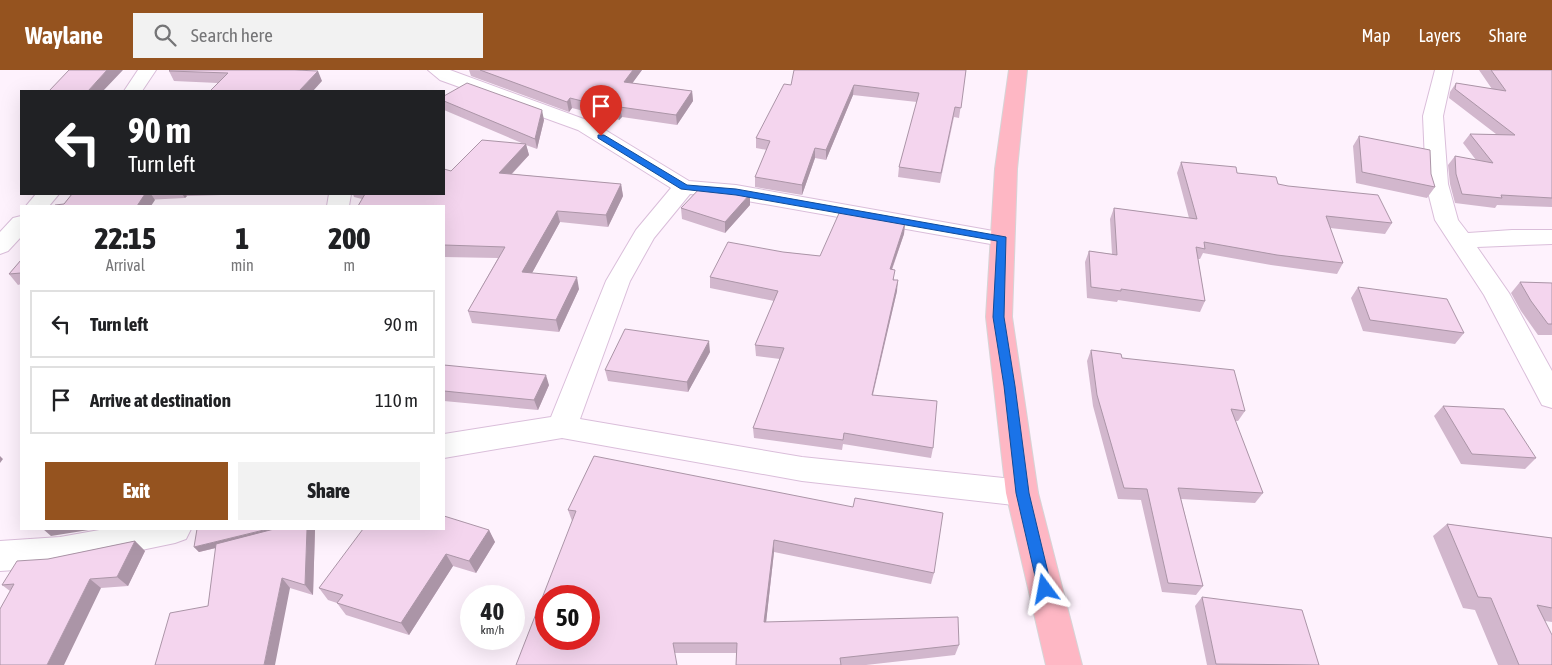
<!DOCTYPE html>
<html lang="en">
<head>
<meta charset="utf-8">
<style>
  body { margin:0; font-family:"Asap Condensed",sans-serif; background:#f2f2f2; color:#202124; height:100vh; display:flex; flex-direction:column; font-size:19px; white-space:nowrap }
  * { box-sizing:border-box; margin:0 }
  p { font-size:16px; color:#757577 }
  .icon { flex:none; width:28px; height:28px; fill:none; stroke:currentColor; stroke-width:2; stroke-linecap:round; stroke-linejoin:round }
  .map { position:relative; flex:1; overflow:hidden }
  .sheet { position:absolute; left:20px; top:135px; width:425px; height:325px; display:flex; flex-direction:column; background:#fff; border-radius:0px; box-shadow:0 5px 20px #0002 }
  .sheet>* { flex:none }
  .guide { position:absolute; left:20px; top:20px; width:425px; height:105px; border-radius:0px; box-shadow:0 5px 20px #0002; background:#202124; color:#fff; overflow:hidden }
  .speed { position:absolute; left:460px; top:515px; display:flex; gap:10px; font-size:25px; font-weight:700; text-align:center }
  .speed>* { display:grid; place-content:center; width:65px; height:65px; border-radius:50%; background:#fff; box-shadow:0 5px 20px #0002; line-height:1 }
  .speed small { font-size:12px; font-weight:400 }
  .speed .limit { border:8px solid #d22; background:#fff; color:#111 }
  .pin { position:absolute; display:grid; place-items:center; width:42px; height:42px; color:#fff; margin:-51px -21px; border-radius:50% 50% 50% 0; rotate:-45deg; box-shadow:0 0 5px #0007 }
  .pin .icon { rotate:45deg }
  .me { position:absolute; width:55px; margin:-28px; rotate:347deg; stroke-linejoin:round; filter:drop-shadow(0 0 4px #0008) }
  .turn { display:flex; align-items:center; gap:18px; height:105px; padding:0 25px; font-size:22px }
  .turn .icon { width:65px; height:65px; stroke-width:2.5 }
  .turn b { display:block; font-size:35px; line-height:42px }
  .eta { display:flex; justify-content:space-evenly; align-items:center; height:85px; text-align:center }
  .eta b { font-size:30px; font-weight:800; line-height:35px }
  .action { display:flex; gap:10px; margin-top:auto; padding:10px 25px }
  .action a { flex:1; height:58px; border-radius:0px; background:#95531f; color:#fff; font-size:20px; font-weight:800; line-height:58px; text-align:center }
  .action a+a { background:#f2f2f2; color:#202124 }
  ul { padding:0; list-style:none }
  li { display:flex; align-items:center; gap:15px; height:68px; margin:0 10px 8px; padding:0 15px; border:2px solid #e0e0e0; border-radius:0px }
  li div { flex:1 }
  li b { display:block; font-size:19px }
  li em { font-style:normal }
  header { display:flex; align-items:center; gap:30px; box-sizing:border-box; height:70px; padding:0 25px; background:#95531f; color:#fff }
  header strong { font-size:24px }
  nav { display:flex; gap:28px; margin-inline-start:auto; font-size:18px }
  .search { width:350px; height:45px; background:#f2f2f2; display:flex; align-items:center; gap:12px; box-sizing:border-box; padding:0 18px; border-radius:0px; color:#757577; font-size:19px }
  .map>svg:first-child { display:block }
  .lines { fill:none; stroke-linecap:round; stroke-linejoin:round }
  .minor-casing { stroke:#dabeda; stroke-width:2 }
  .major-casing { stroke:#d6d4d6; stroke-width:2 }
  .minor { fill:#fff; fill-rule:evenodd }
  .major { fill:#feb7c4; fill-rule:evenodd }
  .wall { fill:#d2b7cd }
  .shaded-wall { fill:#ab95a7 }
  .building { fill:#f4d5ee; stroke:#ab95a7; fill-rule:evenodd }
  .route { fill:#1a73e8; stroke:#114b97 }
</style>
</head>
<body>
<header>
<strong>Waylane</strong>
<div class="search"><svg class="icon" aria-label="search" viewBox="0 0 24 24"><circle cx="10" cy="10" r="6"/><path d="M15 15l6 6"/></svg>Search here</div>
<nav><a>Map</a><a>Layers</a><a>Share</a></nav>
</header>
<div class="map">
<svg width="1552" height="595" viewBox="0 0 1552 595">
  <rect width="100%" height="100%" fill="#fef2fd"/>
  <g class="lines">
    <g class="minor-casing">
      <path id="minor" d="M138,0H156L142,21H124Z
        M428,0H450L592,52L689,111L736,115L1010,164L1014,169L1010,174L1002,176L736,129L690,124L654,168L630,211L580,349L802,387L1022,410L1033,414L1038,423L1033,432L1022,436L802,411L562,368L444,388V364L551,347L606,211L636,160L671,118L578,60L440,10Z
        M1435,0H1453L1443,46L1448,114L1458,150L1468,163L1512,160H1552V174L1477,177L1509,223L1552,301V338L1542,335L1484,225L1435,150L1426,114L1423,46Z
        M36,124H59L49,136H26Z
        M329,124H351L349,136H327Z
        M21,146V167L8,181L0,184V162L13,148Z
        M105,459H191L186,469L175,473L60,497L0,501V471L60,467Z"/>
    </g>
    <g class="major-casing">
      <path id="major" d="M1009,0H1027L1017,99L1012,247L1038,423L1082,595H1046L1006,423L986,247L995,99Z"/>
    </g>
    <use href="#minor" class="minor"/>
    <use href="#major" class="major"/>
  </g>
  <path class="wall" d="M300,0L322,11L218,13L174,11L169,1Z
    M469,0H642L632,13L692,21L693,31L677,55L622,47L619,50L572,38L569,42L471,6Z
    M966,0L959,48L954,47L940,113L898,107L899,97L917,32L853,25L826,90L815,88L802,125L755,117V107L767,80L756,78V68L791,15Z
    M1479,0H1552V137L1497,135L1495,138L1455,133L1450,114L1448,95L1455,86L1476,90L1463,73L1470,64H1496L1449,28L1450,22L1456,13L1492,19Z
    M444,26L544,50L537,79L526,75L529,85L512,104L621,114L623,126L608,157L560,152L532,203L579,219L559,262L472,253L468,241L498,188L444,187V136L362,129L354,127L353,124H444L451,101L524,74L444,40Z
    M1359,66L1431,104L1435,117L1427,128L1356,113L1353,76Z
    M1181,92L1237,103L1278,114L1392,153L1385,164L1330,158L1343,193L1337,204L1271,195L1203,183L1200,189H1198L1205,231L1200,242L1118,230L1117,232L1087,228L1085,192L1089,181L1112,184L1110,149L1114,138L1189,148L1177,103Z
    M72,124H258L187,126L185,128L64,134Z
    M750,135L725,163L682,149L681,138Z
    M905,153L904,164L892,200L897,221L873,325L933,378L931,388L843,374L842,380L754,368L753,358L780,289L756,286L755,275L774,231L710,218V207L783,182L820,186Z
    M21,190V214L18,215L9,204Z
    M1520,212L1552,213V265H1538L1521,241L1511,223Z
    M1358,217L1464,263L1455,274L1363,261L1351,228Z
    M1091,280L1122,288L1245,341L1238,351H1235L1263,423L1255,433L1181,429L1203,516L1196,525L1162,522L1141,430L1118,429L1093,336L1087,291Z
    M710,282L688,322L608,311L605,300Z
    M444,295L549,315L538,340L444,331Z
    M1443,336L1536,388L1525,399L1461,394L1434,346Z
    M594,386L934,503L931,514L774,482L766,552L959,575L955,585L866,595H736L737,583H675L572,451L568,440Z
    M1447,454L1552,468V552L1545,551L1552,595H1498L1475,540L1463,538L1433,466Z
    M315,460L313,525L290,518L208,536L216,478L199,482L194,477Z
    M489,460L495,472L476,503L453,496L409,565L346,545L337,533L328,530L319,518Z
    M135,471L145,481L128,516L101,518L10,521L2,515L48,489Z
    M1202,527L1319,595H1207L1195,536Z"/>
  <path class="shaded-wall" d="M107,0H123L103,21H88Z
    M633,0H642L626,22L624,12Z
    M318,1L322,11L313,21H299Z
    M854,15L853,25L826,90V80Z
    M692,21L693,31L677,55L676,45Z
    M570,28L572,38L569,42L567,32Z
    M620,37L622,47L619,50L618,40Z
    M542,40L544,50L537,79L535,69Z
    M526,74L529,85L502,114L499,103Z
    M815,78V88L802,125V115Z
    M621,114L623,126L608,157L606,145Z
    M145,124H151L155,130L151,136H137Z
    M182,124H185L187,126L185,128Z
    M750,124V135L725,163V152Z
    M557,141L560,152L526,214L522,202Z
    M905,153L904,164L888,210L890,199Z
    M577,207L579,219L559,262L556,250Z
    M898,210L897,221L870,335L872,325Z
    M709,271L710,282L688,322L687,312Z
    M546,305L549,315L538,340L534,330Z
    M0,386L3,389L0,393Z
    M43,459H95L51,466Z
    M268,459H280L281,462L199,482L194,477Z
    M307,459H314L315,460L313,525L305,515Z
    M489,460L495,472L476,503L469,491Z
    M774,470V482L765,562L764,552Z
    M135,471L145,481L128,516L117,507Z
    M446,484L453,496L409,565L401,553Z
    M282,508L290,518L275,595H264Z
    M90,509L101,518L64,595H47Z"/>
  <path class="building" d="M69,0H107L88,21H49Z
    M170,0H295L318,1L299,21H210L228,3L169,1Z
    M480,0H633L624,12L692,21L676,45L620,37L618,40L570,28L567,32Z
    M794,0H966L961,38L955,37L941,103L899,97L919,23L854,15L826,80L815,78L802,115L755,107L770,71L756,68L784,14L791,15Z
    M1491,0H1552V128L1501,125L1502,128L1462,124L1456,104L1455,86L1493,93L1470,64L1515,65L1455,19L1456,13L1506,21Z
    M467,13L542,40L535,69L444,31V26Z
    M1359,66L1430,80L1431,104L1435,117L1362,102Z
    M482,70L526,74L499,103L621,114L606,145L557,141L522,202L577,207L556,250L468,241L505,177L444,175V136H358L365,124H444V99L451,101Z
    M1181,92L1236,97L1237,103L1276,107L1278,114L1288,116L1378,125L1392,153L1326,146L1343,193L1277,185L1204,172L1205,179L1196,177L1205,231L1121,219V221L1091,217L1089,181L1117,185L1114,138L1197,149Z
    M701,117L735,120L750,124L725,152L681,138Z
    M72,124H145L137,136H54L55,135L64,134Z
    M840,141L905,153L890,199L895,200L893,210H898L872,325L937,331L933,378L844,363L843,370L753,358L784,278L755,275L778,221L710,207L728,172L783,182L820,186Z
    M21,190V203L9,204Z
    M1520,212L1552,213V254H1548L1531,231Z
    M1358,217L1447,229L1464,263L1370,250Z
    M625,259L709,271L687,312L605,300Z
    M1091,280L1121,284L1122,288L1234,300L1245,341L1231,339L1263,423L1178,418L1203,516L1168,513L1147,419L1124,418L1097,325Z
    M444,295L546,305L534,330L444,321Z
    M1443,336L1504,339L1536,388L1472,384Z
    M594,386L853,437L855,428L943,443L934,503L774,470L764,552L958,547L959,575L840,588L841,595H736L737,573H673L677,595H516L576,441L568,440ZM546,526H589V569H546Z
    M444,446L489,460L469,491L446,484L401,553L337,533L343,525L319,518L363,459H444Z
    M1447,454L1552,468V538L1537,535L1552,565V595H1519L1491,528L1478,527Z
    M197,459H268L194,477Z
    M274,459H307L305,515L282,508L264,595H155L170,543L208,536L216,474Z
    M135,471L117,507L90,509L47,595H0V539L14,514L2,515L17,491L48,489Z
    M1202,527L1302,540L1319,595L1216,594Z"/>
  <path class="route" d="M598,65H604L687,115L736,119L1006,167L1004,247L1015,316L1029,423L1052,519L1050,523L1045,525L1040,523L1038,519L1016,423L1004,316L993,247L997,171L736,125L681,119L598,68Z"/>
</svg>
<div class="speed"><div>40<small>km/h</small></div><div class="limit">50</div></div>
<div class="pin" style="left:601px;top:66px;background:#d93025"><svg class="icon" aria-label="arrive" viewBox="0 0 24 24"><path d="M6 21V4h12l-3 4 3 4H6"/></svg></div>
<svg class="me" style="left:1045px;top:519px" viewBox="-20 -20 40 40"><path d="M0-17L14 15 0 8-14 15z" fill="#1a73e8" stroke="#fff" stroke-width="4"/></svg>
<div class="guide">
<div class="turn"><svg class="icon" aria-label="left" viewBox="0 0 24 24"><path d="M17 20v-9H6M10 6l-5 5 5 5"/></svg><div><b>90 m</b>Turn left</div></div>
</div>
<section class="sheet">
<div class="eta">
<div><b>22:15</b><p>Arrival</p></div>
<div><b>1</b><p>min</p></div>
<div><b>200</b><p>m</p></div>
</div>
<ul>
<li><svg class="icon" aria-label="left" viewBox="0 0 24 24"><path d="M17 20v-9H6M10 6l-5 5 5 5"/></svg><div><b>Turn left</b></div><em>90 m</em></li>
<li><svg class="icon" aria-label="arrive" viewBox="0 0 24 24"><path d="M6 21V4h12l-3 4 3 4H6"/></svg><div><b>Arrive at destination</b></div><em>110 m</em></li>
</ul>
<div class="action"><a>Exit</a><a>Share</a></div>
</section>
</div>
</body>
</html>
